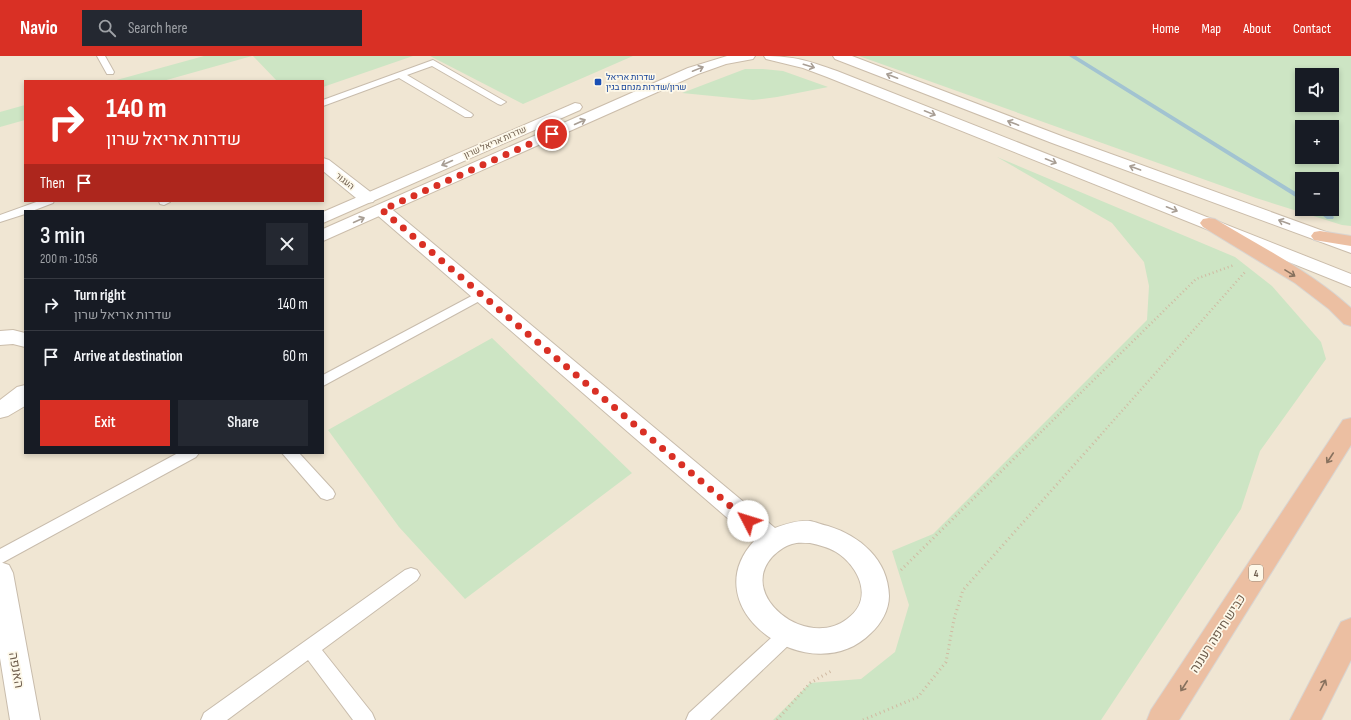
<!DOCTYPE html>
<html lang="en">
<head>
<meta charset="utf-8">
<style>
  body { margin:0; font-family:"Sofia Sans Condensed",Heebo,sans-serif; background:#242831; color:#f1f3f6; height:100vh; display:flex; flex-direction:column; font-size:15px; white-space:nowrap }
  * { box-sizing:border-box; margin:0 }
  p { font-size:13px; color:#9ea1a6 }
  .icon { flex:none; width:22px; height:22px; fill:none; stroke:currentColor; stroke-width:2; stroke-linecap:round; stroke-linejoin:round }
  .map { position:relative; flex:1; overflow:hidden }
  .sheet { position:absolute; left:24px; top:154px; width:300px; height:244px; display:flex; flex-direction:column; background:#171b24; border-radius:0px; box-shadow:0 2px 6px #0003 }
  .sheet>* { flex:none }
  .banner { position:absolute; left:24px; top:24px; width:300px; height:122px; border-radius:0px; box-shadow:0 2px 6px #0003; background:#d93025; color:#fff; overflow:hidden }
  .buttons { position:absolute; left:1295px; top:12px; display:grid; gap:8px }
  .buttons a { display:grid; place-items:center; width:44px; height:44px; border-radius:0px; background:#171b24; box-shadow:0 2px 6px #0003; font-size:20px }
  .pin { position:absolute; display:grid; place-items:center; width:34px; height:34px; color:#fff; margin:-17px; border:2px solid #fff; border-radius:50%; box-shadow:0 1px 4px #0007 }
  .me { position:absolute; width:44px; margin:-22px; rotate:310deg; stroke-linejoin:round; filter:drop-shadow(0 0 3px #0008) }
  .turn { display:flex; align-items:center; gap:14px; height:84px; padding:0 16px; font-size:18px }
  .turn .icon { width:52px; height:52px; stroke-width:2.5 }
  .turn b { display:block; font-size:28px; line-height:34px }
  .then { display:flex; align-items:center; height:38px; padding:0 16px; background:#0003; gap:8px; font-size:15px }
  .round { display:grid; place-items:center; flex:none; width:42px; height:42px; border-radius:0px; background:#242831 }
  .summary { display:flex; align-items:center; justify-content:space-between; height:68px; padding:0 16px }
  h1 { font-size:24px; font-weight:600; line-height:30px }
  .cta { display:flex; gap:8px; margin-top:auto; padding:8px 16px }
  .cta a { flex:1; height:46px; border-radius:0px; background:#d93025; color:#fff; font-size:16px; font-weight:600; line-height:46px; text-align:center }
  .cta a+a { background:#242831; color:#f1f3f6 }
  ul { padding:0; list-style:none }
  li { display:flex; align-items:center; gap:12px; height:52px; padding:0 16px; border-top:1px solid #363941 }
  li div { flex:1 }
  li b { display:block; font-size:15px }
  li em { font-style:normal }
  header { display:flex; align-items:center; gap:24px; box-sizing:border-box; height:56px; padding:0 20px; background:#d93025; color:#fff }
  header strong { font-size:19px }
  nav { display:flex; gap:22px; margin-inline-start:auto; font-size:14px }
  .search { width:280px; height:36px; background:#242831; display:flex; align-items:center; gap:10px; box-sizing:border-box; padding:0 14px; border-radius:0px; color:#9ea1a6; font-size:15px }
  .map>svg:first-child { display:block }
  .residential { fill:#f0e6d3; fill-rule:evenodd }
  .green { fill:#cde5c4; fill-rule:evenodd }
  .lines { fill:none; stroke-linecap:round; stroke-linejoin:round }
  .stream { fill:#a2c3d1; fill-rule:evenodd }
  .lane-casing { stroke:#c8bcac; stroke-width:2 }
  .street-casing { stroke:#c8bcac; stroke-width:2 }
  .secondary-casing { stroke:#cbbdab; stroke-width:2 }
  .highway-casing { stroke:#d9d5d1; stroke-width:2 }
  .path-far1 { stroke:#d0baa2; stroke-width:2.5; stroke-dasharray:1 3; stroke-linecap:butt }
  .path { stroke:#d0baa2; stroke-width:3; stroke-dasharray:1 3.5; stroke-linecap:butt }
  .lane { fill:#fff; fill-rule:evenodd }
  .street { fill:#fff; fill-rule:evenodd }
  .secondary { fill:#fff; fill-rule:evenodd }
  .highway { fill:#ecbfa2; fill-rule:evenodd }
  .oneway { stroke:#a89e94 }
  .oneway2 { stroke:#87715e }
  .route { stroke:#d93025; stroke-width:7; stroke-dasharray:0 12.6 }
  .transit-dot { fill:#1a4fb4; stroke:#fdf8e9; stroke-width:1.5 }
  .labels { text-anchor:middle; stroke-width:3.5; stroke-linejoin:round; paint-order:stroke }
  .far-transit-label { font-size:9px; fill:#164399; stroke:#fdf8e9; text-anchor:start }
  .far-street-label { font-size:9px; fill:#6e5d4d; stroke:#fdf8e9 }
  .shield { fill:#fdf8e9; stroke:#998c7c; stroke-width:1 }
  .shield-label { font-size:10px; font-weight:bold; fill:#6e5d4d }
  .near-street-label { font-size:13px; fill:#6e5d4d; stroke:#fdf8e9 }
</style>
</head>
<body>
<header>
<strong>Navio</strong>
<div class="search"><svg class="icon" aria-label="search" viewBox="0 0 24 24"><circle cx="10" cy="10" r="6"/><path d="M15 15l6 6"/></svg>Search here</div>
<nav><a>Home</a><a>Map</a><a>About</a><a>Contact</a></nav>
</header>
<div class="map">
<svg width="1351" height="664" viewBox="0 0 1351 664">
  <rect width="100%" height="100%" fill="#f9f4e4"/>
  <path class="residential" d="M0,0H1351V664H0ZM1302,19H1332V49H1302ZM25,25H323V145H25ZM1302,71H1332V101H1302ZM1302,123H1332V153H1302ZM25,155H323V397H25Z"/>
  <path class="green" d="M204,0H252L163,25H113Z
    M253,0H413L323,31V25H277Z
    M430,0H633L523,48Z
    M859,0H1351V170L1342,169L1256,142ZM1302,19H1332V49H1302ZM1302,71H1332V101H1302ZM1302,123H1332V153H1302Z
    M745,13H763L783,15L828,31L777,41L753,44L682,37Z
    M25,49V64L0,71V56Z
    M997,101L1235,201L1272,230L1321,286L1326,303L1260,395L1241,453L1101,664H773L810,627L861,623L895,596L909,549L892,495L933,478L1147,264L1149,230L1144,206L1112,167Z
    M492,282L632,417L465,543L399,471L328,374Z"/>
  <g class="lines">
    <path class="stream" d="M1069,0H1076L1302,140V145Z
      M1314,153H1323L1334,161L1333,163H1327Z"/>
    <g class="lane-casing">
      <path id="lane" d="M97,0H105L114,16L113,18H107Z
        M433,4L506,46L501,49L498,48L432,10L407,19L471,57L473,59L471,61H465L399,22L323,50V44Z
        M39,145H54L53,147L32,155H25V158L0,166V159Z
        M159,145H169L170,146L164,149L160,148Z
        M481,235L485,236L487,239L485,242L323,330V319Z
        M178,397H199L196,401L0,508V493Z
        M282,397H299L333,434L335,438L333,442L327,444L321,442Z
        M411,512L417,514L420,519L417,524L322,594L372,657L375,664H353L308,604L227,664H201L204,657L405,514Z
        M788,570L794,572L797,578L794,584L710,664H686L689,657L782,572Z"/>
    </g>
    <g class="street-casing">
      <path id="street" d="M323,102L329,104L373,138L376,142L373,146L367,147L361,146L323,115Z
        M382,149L388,150L775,472C786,468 798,464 810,465C816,466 822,469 828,470C860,480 888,503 889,540C889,554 881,568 871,577C812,637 691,554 754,485L376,158L373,154L376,150ZM810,487C819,489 828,491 836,496C860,511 874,544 847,563C807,594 737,540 772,501C777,496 784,490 792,488C798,486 804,487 810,487Z
        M0,506L9,509L13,517L40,664H10L0,602Z"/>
    </g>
    <g class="secondary-casing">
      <path id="secondary" d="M727,0H755L753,3L726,8L698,18L323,185V173L688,12Z
        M764,0C794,0 809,5 837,15L1351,218V231L827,21L803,12L766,3Z
        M833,0H852L1064,81L1351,185V197L1052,87L835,3Z
        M575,47L580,48L582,51L580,54L323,167V156Z
        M13,274L25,277V291L13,288L0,289V275Z
        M25,329V350L8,360L0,362V344L17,331Z"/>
    </g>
    <g class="highway-casing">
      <path id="highway" d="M1209,162L1215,163C1262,191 1311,216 1351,252V270L1344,268L1329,253L1295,227L1203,171L1200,167L1203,163Z
        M1320,175L1351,180V190L1314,184L1311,180L1314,176Z
        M1351,362V389L1179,664H1147L1151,654L1343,364Z
        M1351,562V604L1321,664H1290L1341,566Z"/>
    </g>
    <path class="path-far1" d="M1035,382L1196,223L1234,209
      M1098,382L1245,216"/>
    <path class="path" d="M901,514L1036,381
      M777,664L810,627L833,614
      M863,664L918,641L946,606L954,563L963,534L1099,381"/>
    <use href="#lane" class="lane"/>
    <use href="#street" class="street"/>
    <use href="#secondary" class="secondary"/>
    <use href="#highway" class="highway"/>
  </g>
  <defs><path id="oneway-shaft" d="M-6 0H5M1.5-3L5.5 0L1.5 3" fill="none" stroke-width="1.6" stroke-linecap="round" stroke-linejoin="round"/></defs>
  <g class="oneway">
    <use href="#oneway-shaft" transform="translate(809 10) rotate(17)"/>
    <use href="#oneway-shaft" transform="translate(698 13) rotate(-22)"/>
    <use href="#oneway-shaft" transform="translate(892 20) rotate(-159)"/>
    <use href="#oneway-shaft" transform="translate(930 57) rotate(22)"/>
    <use href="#oneway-shaft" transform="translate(580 66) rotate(-24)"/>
    <use href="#oneway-shaft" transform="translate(1013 67) rotate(-159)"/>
    <use href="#oneway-shaft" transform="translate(1051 105) rotate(22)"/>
    <use href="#oneway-shaft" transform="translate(447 107) rotate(156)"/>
    <use href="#oneway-shaft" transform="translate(1135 112) rotate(-160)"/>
    <use href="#oneway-shaft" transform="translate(1172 153) rotate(22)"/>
    <use href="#oneway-shaft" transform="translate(359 164) rotate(-24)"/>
    <use href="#oneway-shaft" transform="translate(1284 166) rotate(-160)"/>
  </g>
  <g class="oneway2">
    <use href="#oneway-shaft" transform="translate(1290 217) rotate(32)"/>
    <use href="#oneway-shaft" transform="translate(1330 402) rotate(123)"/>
    <use href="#oneway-shaft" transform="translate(1323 629) rotate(-63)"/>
    <use href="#oneway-shaft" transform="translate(1184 630) rotate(123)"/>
  </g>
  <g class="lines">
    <path class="route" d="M552,78L382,154L748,465"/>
  </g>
  <rect class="transit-dot" x="594" y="22" width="8" height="8" rx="2"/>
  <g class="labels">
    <g class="far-transit-label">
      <text x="606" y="24">שדרות אריאל<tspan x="606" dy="10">שרון/שדרות מנחם בגין</tspan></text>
    </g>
    <g class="far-street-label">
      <text transform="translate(495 86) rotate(-24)" y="3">שדרות אריאל שרון</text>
      <text transform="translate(345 125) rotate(39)" y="3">העגור</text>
    </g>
    <rect class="shield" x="1249" y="509" width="14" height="16" rx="3"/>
    <g class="shield-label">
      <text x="1256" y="521">4</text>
    </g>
    <g class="near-street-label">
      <text transform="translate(1217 577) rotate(-57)" y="5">כביש חיפה רעננה</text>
      <text transform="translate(17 614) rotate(80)" y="5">האנפה</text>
    </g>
  </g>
</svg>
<div class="buttons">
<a><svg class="icon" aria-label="sound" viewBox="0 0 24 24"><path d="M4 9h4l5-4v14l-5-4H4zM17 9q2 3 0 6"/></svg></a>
<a>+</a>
<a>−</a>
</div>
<div class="pin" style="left:552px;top:78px;background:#d93025"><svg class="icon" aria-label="arrive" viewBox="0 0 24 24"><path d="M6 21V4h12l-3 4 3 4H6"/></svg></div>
<svg class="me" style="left:748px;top:465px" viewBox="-20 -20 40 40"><circle r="19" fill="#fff"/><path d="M0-13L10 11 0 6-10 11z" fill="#d93025"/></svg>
<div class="banner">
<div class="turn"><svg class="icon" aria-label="right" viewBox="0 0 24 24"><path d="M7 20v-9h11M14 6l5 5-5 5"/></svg><div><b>140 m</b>שדרות אריאל שרון</div></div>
<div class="then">Then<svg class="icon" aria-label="arrive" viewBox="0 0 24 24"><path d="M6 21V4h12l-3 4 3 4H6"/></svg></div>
</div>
<section class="sheet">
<div class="summary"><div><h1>3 min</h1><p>200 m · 10:56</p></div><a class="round"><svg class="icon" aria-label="close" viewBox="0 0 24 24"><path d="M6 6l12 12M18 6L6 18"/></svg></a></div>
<ul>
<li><svg class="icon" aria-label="right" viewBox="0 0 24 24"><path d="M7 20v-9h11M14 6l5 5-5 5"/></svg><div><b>Turn right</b><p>שדרות אריאל שרון</p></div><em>140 m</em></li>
<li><svg class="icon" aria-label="arrive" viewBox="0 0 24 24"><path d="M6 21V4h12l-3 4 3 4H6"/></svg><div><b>Arrive at destination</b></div><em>60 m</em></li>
</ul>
<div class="cta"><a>Exit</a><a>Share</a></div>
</section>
</div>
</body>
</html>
